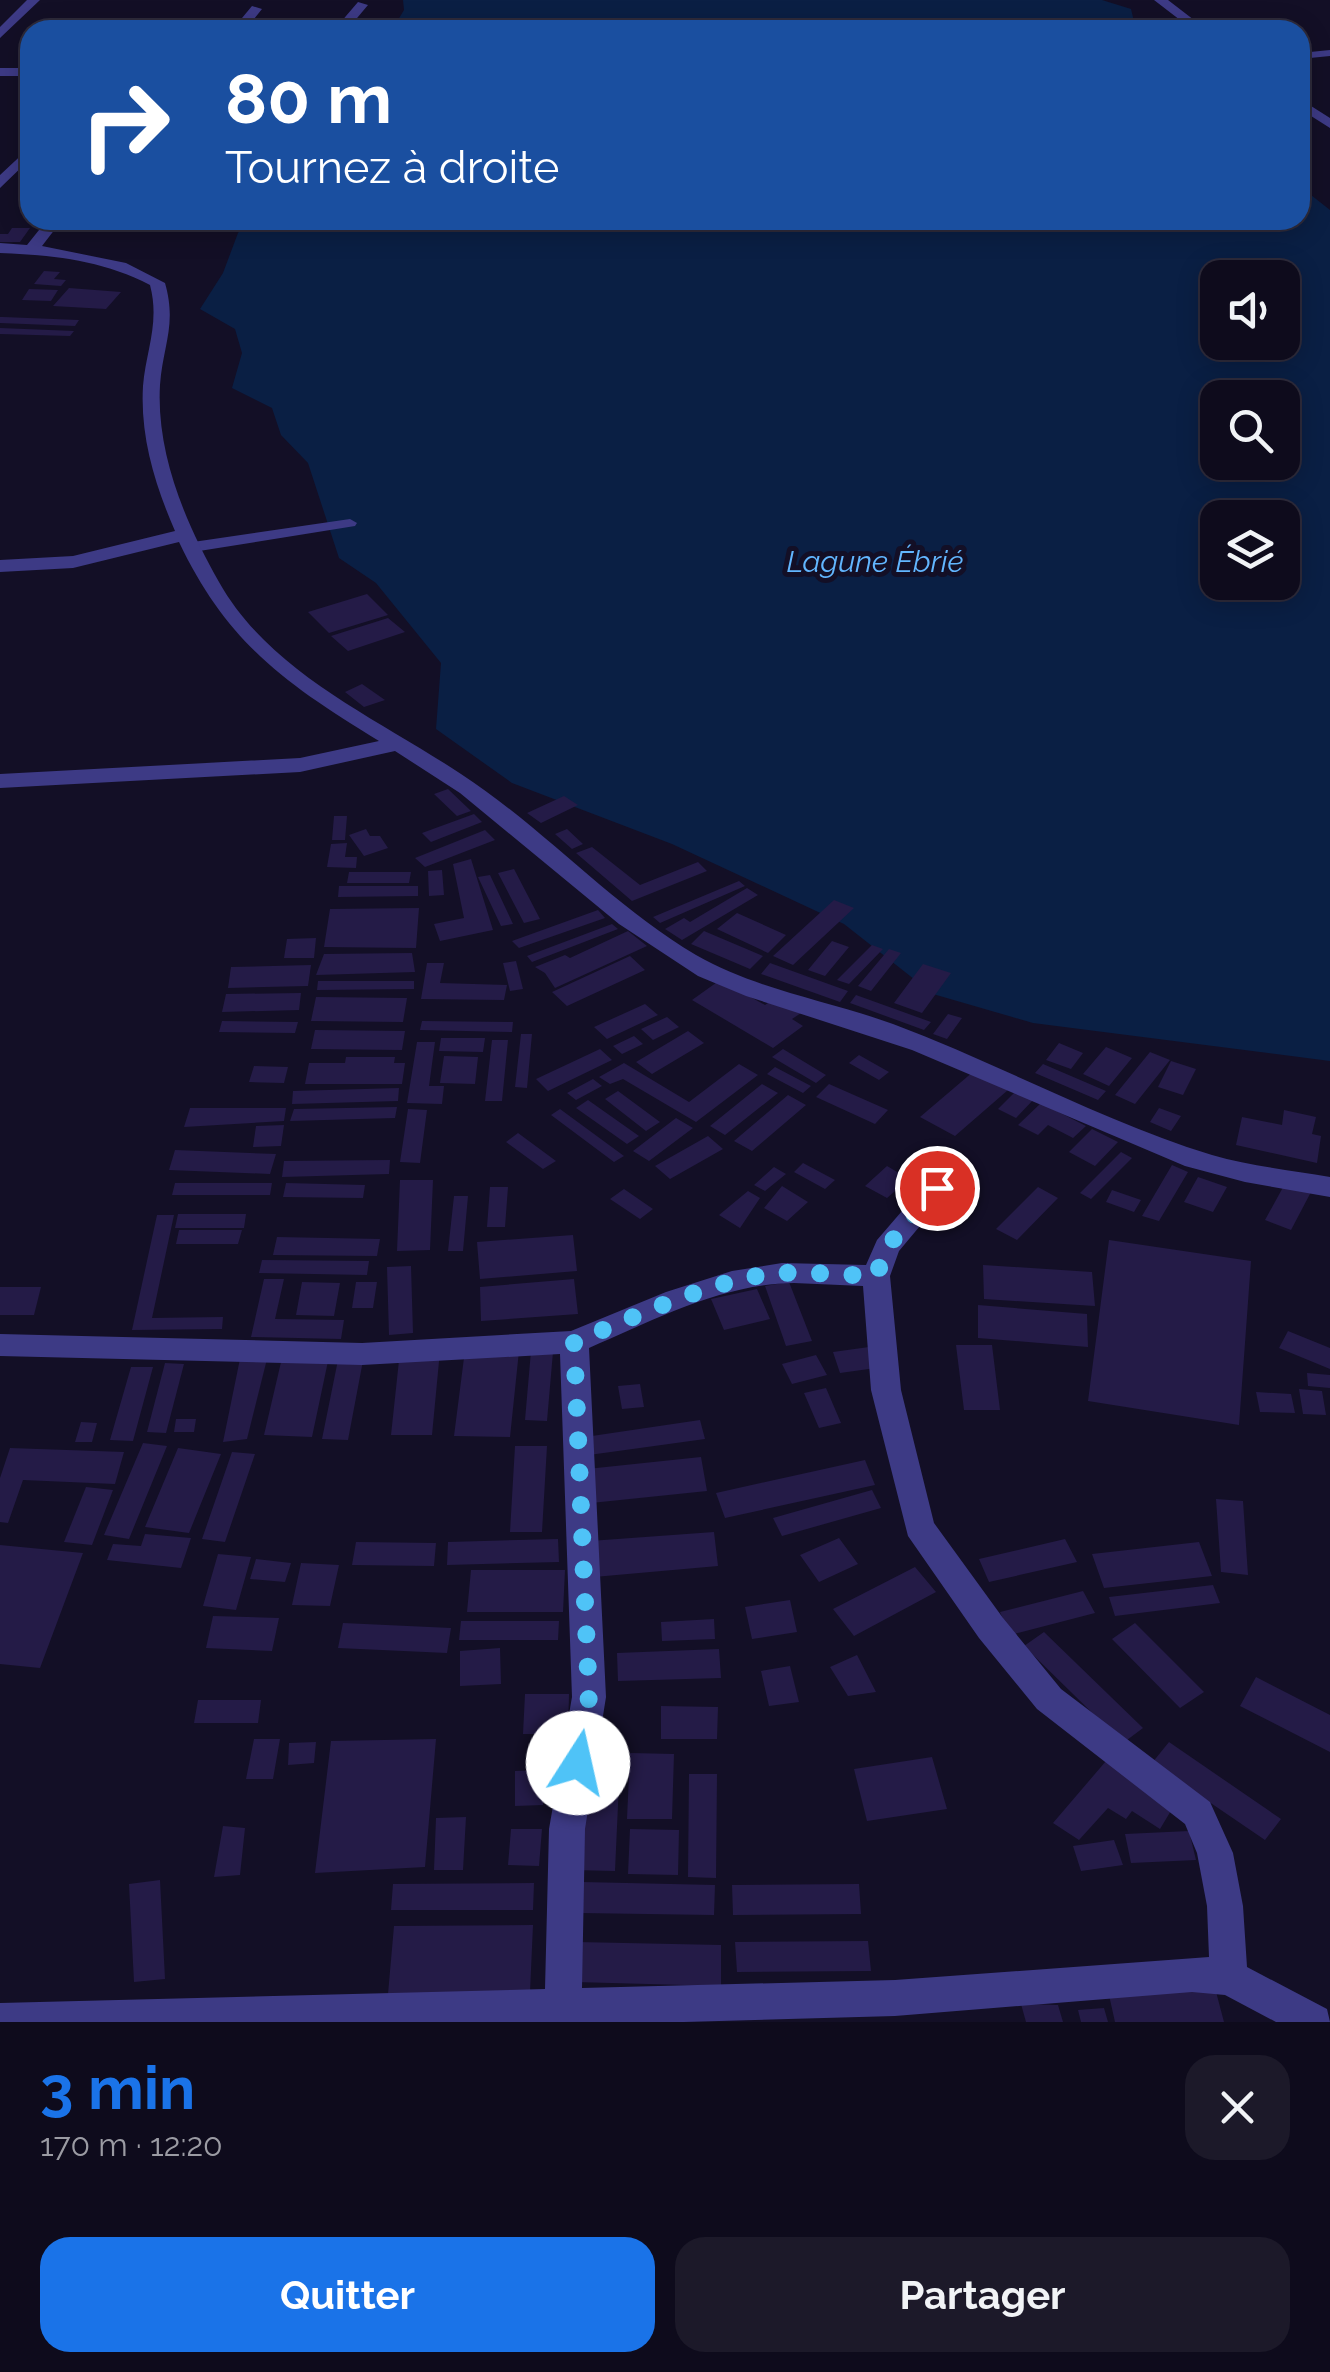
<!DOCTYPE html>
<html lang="fr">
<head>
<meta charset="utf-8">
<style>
  body { margin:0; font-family:Raleway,sans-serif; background:#1c1929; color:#f1f3f6; height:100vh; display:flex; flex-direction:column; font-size:38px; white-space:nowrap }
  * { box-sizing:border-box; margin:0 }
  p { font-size:32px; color:#9b9ba3 }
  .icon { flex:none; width:55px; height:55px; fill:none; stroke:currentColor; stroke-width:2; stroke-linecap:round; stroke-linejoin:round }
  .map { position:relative; height:2022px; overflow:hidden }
  .side { display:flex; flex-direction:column; background:#0e0b1c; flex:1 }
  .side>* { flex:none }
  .banner { position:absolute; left:20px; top:20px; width:1290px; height:210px; border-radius:30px; box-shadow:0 5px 25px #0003,0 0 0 2px #2e2b3b; background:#1a4fa0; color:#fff; overflow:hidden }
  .tools { position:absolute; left:1200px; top:260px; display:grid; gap:20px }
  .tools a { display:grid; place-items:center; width:100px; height:100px; border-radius:20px; background:#0e0b1c; box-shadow:0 5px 25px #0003,0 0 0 2px #2e2b3b; font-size:50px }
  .pin { position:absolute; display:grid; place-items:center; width:85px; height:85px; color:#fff; margin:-42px; border:5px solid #fff; border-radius:50%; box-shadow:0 2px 10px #0007 }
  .me { position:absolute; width:110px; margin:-55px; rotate:10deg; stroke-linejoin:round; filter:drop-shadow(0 0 8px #0008) }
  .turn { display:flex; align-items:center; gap:35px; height:210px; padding:0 40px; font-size:45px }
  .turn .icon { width:130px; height:130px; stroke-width:2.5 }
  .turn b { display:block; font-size:70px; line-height:85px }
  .round { display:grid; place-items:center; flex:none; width:105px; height:105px; border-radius:30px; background:#1c1929 }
  .headline { display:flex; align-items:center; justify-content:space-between; height:170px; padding:0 40px }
  h1 { font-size:60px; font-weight:700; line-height:75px; color:#1a73e8 }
  .primary-button { display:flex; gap:20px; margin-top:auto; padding:20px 40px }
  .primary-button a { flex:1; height:115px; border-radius:30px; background:#1a73e8; color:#fff; font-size:40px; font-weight:700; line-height:115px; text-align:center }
  .primary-button a+a { background:#1c1929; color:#f1f3f6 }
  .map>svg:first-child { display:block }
  .water { fill:#0a1f44; fill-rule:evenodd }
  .building { fill:#241b47 }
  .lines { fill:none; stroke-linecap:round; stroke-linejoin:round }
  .service { fill:#3d3a85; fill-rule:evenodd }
  .minor { fill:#3d3a85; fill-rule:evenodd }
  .route { stroke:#4fc3f7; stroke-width:18; stroke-dasharray:0 32.4 }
  .labels { text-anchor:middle; stroke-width:10; stroke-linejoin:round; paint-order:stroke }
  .far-water-label { font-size:30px; font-style:italic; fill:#62b6ff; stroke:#130f26 }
</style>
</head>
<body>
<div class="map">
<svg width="1330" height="2022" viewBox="0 0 1330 2022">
  <rect width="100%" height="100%" fill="#130f26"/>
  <path class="water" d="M403,0H1102L1131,9L1136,30H392L404,10Z
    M1300,178L1311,195L1330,210V1061L1033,1023L933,994L844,924L672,844L512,783L436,729L441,663L376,583L339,558L308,463L281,435L272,408L232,388L242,353L235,329L200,309L223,273L238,233L249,220H1300ZM1218,278H1282V342H1218ZM1218,398H1282V462H1218ZM1218,518H1282V582H1218Z"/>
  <path class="building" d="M12,228H30L20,242H0V234H8Z
    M44,271L60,272L54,279L66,280L61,286L34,284Z
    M69,288L121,292L106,309L53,306Z
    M29,289L58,290L51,301L22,300Z
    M0,317H3L79,320L75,326L0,323Z
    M0,328L74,331L70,336L0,334Z
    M367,594L388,615L329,633L308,612Z
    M388,618L405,632L348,651L331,636Z
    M362,684L385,700L364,707L345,692Z
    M448,789L471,811L457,816L434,794Z
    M564,796L578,805L541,823L527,813Z
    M474,814L482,822L431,842L422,833Z
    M334,816H347L345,840H332Z
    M366,829L370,836H380L388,848L364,856L349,835Z
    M567,829L583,844L572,849L555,834Z
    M485,830L495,840L425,867L415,858Z
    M347,843L345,857H357L356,868L327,867L331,844Z
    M592,847L640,885L698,862L707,871L632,901L576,853Z
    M471,859L493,930L440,941L434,924L464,918L453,864Z
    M514,869L540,919L524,923L498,873Z
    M442,870L444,895L429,896L428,871Z
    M349,872H411L409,883H347Z
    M490,875L513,924L501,926L478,877Z
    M739,881L745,886L660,923L653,917Z
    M339,886H418V896L338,897Z
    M747,888L758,895L682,940L665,929L684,918L690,922Z
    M834,900L854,908L793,965L773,956Z
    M419,908L416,948L324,947L330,909Z
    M598,910L605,918L519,948L512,941Z
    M737,913L786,935L768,953L717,929Z
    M612,924L618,929L532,962L527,956Z
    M628,931L647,946L555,988L545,973L535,967L565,955L570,958Z
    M704,931L763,956L750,969L691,944Z
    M316,938L314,958H284L287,939Z
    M832,941L849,947L825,976L808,970Z
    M872,945L883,949L849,984L837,980Z
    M889,949L901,953L871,991L858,986Z
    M412,953L415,972L316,975L324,954Z
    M630,956L645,970L567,1006L552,992Z
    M516,961L523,989L510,991L503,963Z
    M427,963H444L440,983L507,985L504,1000L421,999Z
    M770,963L848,991L840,1002L761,974Z
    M923,964L951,973L922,1013L894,1003Z
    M311,965L308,986L228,988L231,967Z
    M720,980L765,1005L775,998L801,1013L792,1019L803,1026L773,1048L692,1000Z
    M318,981H414V989L317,990Z
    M301,993L299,1010L222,1012L226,994Z
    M856,995L931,1022L924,1030L850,1003Z
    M316,997L407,998L403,1022L311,1021Z
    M645,1004L658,1015L607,1039L594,1027Z
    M948,1014L962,1018L947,1039L933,1034Z
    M667,1017L679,1027L653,1040L641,1029Z
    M222,1021L298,1022L295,1033L219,1032Z
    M422,1021L513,1022L512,1032L420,1030Z
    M315,1030L405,1031L402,1050L311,1049Z
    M688,1031L704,1043L652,1074L636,1062Z
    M521,1034H532L527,1088L515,1087Z
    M634,1036L643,1044L622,1054L613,1046Z
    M441,1038H485L483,1052L439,1051Z
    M492,1040H508L502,1101H485Z
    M417,1042H435L429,1086H444L442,1104L407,1103Z
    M1059,1043L1083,1053L1071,1069L1046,1060Z
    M1106,1047L1132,1058L1109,1086L1083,1074Z
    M600,1049L612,1060L548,1091L536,1079Z
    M783,1049L826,1075L816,1083L772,1057Z
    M1150,1052L1170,1060L1135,1104L1115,1095Z
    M859,1055L889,1072L879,1080L849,1063Z
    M444,1056L478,1057L475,1084L440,1083Z
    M346,1057H395L394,1063H405L402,1084H305L309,1063H345Z
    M1171,1061L1196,1069L1183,1095L1158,1087Z
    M624,1063L689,1102L739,1064L758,1075L696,1122L623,1079L610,1084L599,1077Z
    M1043,1064L1106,1091L1098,1100L1035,1073Z
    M254,1066L288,1067L284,1083L249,1082Z
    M775,1067L811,1086L803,1093L767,1074Z
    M974,1071L1008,1090L955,1136L920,1117Z
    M593,1079L602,1086L576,1100L567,1093Z
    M762,1084L778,1093L725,1135L710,1126Z
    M829,1084L888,1110L875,1124L816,1097Z
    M399,1088L398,1101L292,1104L293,1091Z
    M618,1091L660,1122L646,1131L605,1099Z
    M1016,1091L1034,1099L1016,1118L998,1109Z
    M788,1095L806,1105L752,1151L734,1141Z
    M588,1100L639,1136L627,1144L576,1108Z
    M1041,1103L1086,1126L1073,1138L1048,1125L1038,1135L1018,1125Z
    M397,1107L395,1118L290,1121L294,1109Z
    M190,1108H286L284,1121L184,1127Z
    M1159,1108L1181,1116L1171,1131L1150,1122Z
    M408,1109L427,1110L420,1163L400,1162Z
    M560,1109L624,1156L614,1162L551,1115Z
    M1284,1110L1316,1117L1312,1134L1321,1136L1317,1163L1236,1145L1242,1117L1282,1125Z
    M676,1118L693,1128L649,1161L633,1151Z
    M284,1125L281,1146L253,1147L256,1126Z
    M1092,1129L1118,1142L1095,1166L1069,1152Z
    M518,1133L556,1161L543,1169L506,1142Z
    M708,1136L723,1149L670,1179L655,1166Z
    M175,1150L276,1154L270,1174L169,1170Z
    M1121,1152L1132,1158L1091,1199L1080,1193Z
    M390,1160L389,1174L282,1177L284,1161Z
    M803,1163L835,1180L825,1189L794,1172Z
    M1172,1165L1188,1172L1159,1221L1142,1216Z
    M887,1166L909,1179L887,1198L865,1186Z
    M774,1167L786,1174L765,1191L754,1185Z
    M1198,1177L1227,1187L1213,1212L1184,1202Z
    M400,1180H433L430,1250L397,1251Z
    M1287,1180L1311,1192L1291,1230L1265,1220Z
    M175,1183H272L270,1195H172Z
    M286,1183L365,1185L363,1198L283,1197Z
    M782,1186L808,1202L787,1221L764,1208Z
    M490,1187H508L505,1227H487Z
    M1038,1187L1058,1198L1017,1240L996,1229Z
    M624,1189L653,1209L640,1219L610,1199Z
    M1112,1190L1141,1200L1134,1212L1106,1202Z
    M748,1191L760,1198L740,1228L719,1215Z
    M454,1196H468L463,1251H448Z
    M178,1214H246L244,1228H175Z
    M157,1215H174L152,1318L223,1317L222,1329L132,1330Z
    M179,1230H242L238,1244H176Z
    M573,1235L577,1271L480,1279L477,1242Z
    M277,1237L380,1239L377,1256L273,1255Z
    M1109,1240L1251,1261L1239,1425L1088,1401Z
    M262,1260L369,1261L367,1275L259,1273Z
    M983,1265L1092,1272L1095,1306L984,1299Z
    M411,1266L413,1333L389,1335L387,1267Z
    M264,1279H284L275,1319L344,1320L341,1339L251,1337Z
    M574,1279L578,1314L481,1321L480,1287Z
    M302,1282L340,1283L334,1316L296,1315Z
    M356,1282H377L373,1308H352Z
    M789,1282L812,1341L786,1346L765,1286Z
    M0,1287H41L34,1315H0Z
    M757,1289L770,1319L724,1330L711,1299Z
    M978,1305L1087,1314L1088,1347L978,1338Z
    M1288,1331L1330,1348V1369L1279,1348Z
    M285,1345L331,1347L312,1437L264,1435Z
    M956,1345H992L1000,1410H964Z
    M869,1347L876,1368L840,1373L833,1352Z
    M242,1349L269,1351L247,1439L223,1442Z
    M340,1350H365L348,1440L322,1439Z
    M465,1350L519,1351L510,1437L454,1436Z
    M400,1351H440L432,1435H391Z
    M531,1351L553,1352L547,1421L525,1420Z
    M816,1355L827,1375L792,1384L782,1364Z
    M165,1363L184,1364L166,1433L147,1432Z
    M131,1367H153L133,1441L110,1440Z
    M1307,1373L1330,1375V1388L1308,1386Z
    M640,1384L644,1407L622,1409L618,1386Z
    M826,1388L841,1423L819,1428L804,1393Z
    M1299,1389L1322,1391L1326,1415L1303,1414Z
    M1256,1392L1291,1394L1295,1413L1260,1412Z
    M176,1419H196L194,1432H174Z
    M700,1420L705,1439L589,1455L585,1437Z
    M81,1422L97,1423L92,1442H75Z
    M143,1443L167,1446L129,1539L104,1535Z
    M515,1446H547L542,1532H510Z
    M10,1448L124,1452L115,1484L23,1480L8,1523L0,1522V1478Z
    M178,1448L221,1454L189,1533L145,1527Z
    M232,1452L255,1454L225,1542L202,1539Z
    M701,1457L707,1491L591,1503L587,1469Z
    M865,1460L875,1485L725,1518L716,1493Z
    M86,1487L113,1490L92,1545L64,1542Z
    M872,1490L881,1508L782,1536L773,1518Z
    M1216,1499L1243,1501L1248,1575L1221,1572Z
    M714,1532L718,1566L594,1577L590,1541Z
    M145,1534L191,1538L181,1568L107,1560L113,1544L141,1546Z
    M839,1538L858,1564L819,1582L800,1555Z
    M558,1539L559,1562L447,1565L448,1542Z
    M1065,1539L1077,1562L989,1582L979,1559Z
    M356,1542L436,1543L434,1566L352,1565Z
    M1199,1542L1212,1576L1104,1588L1092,1554Z
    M0,1545L83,1553L40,1668L0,1664Z
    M218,1554L251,1557L236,1610L203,1606Z
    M256,1559L291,1563L285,1582L250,1579Z
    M301,1563L339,1565L330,1606L292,1605Z
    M915,1567L936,1592L854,1636L833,1609Z
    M471,1570H565L563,1612H467Z
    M1213,1585L1220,1603L1115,1616L1109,1597Z
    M1083,1591L1095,1613L1010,1635L1000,1612Z
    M790,1600L797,1632L752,1639L745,1607Z
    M213,1616L279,1618L272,1651L206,1648Z
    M714,1619L715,1639L662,1641L661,1622Z
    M461,1621H559L558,1640H459Z
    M343,1623L451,1628L447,1653L338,1648Z
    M1135,1623L1204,1692L1180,1708L1112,1639Z
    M1044,1632L1143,1728L1123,1743L1024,1646Z
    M500,1648L501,1684L460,1686V1651Z
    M719,1649L721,1678L618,1681L617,1653Z
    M857,1655L876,1692L848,1696L830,1667Z
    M790,1666L799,1702L769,1706L761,1671Z
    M1256,1677L1330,1715V1752L1240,1706Z
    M525,1694H569L568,1734H523Z
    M198,1700H261L258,1723H194Z
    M661,1706L718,1707L717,1739H661Z
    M581,1738L621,1739L615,1871L573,1870Z
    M254,1739H280L273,1779H246Z
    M436,1739L425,1867L315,1873L331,1741Z
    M316,1742L314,1763L288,1765L289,1743Z
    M1169,1742L1281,1819L1265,1840L1152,1763Z
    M630,1753L674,1754L672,1819H627Z
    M932,1757L947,1809L867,1821L854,1769Z
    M1106,1761L1175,1804L1160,1829L1132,1811L1126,1819L1108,1808L1079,1840L1053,1823Z
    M544,1770L543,1805L515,1806V1771Z
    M689,1774H717L716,1878L688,1877Z
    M466,1817L463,1870H434L436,1818Z
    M223,1826L245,1828L240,1875L214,1877Z
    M511,1829H542L539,1866L508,1865Z
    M630,1829L679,1830L678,1875L628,1874Z
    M1189,1831L1196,1860L1131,1863L1125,1834Z
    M1114,1840L1123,1865L1081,1871L1073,1846Z
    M160,1880L165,1979L134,1982L129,1884Z
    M582,1882L715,1885L714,1915L580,1913Z
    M534,1883L533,1910H391L393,1884Z
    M859,1884L861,1914L733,1915L732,1885Z
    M533,1925L530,1992L388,1994L394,1926Z
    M868,1941L871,1971L737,1972L735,1942Z
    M577,1942L721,1945V1986L575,1982Z
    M1215,1988L1224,2022H1115L1109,1995Z
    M1021,2004L1058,2005L1063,2022H1026Z
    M1104,2008L1108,2022H1081L1078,2010Z"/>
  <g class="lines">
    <path class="service" d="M1330,50V56L1300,59V53Z
      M350,519L357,523L355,526L193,552L185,547L193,542Z"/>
    <path class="minor" d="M27,0H40L0,38V27Z
      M1154,0H1168L1207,30H1193Z
      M358,2L368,5L347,30H334Z
      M252,6L262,9L245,30H232Z
      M0,68H30V76H0Z
      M1300,99L1330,118V128L1300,109Z
      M30,147V159L0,188V175Z
      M47,220H62L42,246L126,263L165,283C177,325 163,345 160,385C156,454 186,524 219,582C270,673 377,718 461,774C544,828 611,905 696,955C757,990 827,1000 893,1024C1000,1064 1102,1121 1212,1155C1250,1166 1291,1170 1330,1177V1197L1245,1182L1185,1166L912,1050L746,996L698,976L619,924L460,793L395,751L300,772L0,788V774L300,758L379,741C286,684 227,643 179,542L73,568L0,572V560L73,556L175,531C155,485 140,437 143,386C146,350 160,323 150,285C102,260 53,255 0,253V243L27,245Z
      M169,220H183L172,231L165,227Z
      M937,1179L947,1182L951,1189L899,1251L890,1276L901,1390L934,1523L1003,1618L1061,1689L1210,1802L1233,1853L1243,1906L1247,1967L1327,2009L1330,2022H1276L1225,1995L1192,1992L895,2016L684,2022H0V2003L545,1989L549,1829L572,1697L560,1354L362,1365L0,1356V1334L362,1343L571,1331L666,1292L732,1271L782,1263L866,1265L877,1240L927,1182ZM794,1283L863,1286L871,1390L908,1536L979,1638L1037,1709L1185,1824L1197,1853L1207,1906L1209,1957L895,1980L582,1988L585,1829L606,1697L589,1348C654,1320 721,1284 794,1283Z"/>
  </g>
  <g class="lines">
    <path class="route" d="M578,1763L589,1697L574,1342C633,1318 719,1276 782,1273C813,1272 845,1275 876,1276L887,1247L937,1188"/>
  </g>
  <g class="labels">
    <g class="far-water-label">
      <text x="875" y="572">Lagune Ébrié</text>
    </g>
  </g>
</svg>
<div class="tools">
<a><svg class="icon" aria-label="sound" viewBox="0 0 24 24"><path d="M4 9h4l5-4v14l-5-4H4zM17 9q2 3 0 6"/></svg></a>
<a><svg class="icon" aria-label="search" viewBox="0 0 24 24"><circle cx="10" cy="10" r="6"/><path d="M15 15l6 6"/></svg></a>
<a><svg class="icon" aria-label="layers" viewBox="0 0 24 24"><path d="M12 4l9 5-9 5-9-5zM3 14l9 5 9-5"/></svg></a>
</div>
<div class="pin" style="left:937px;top:1188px;background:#d93025"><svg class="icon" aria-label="arrive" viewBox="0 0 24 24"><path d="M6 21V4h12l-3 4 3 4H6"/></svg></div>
<svg class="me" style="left:578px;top:1763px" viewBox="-20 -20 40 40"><circle r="19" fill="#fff"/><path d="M0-13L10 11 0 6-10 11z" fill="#4fc3f7"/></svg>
<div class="banner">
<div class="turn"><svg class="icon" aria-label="right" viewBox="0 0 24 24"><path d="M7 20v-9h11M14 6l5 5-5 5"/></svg><div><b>80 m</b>Tournez à droite</div></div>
</div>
</div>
<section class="side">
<div class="headline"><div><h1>3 min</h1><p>170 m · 12:20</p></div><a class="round"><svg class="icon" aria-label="close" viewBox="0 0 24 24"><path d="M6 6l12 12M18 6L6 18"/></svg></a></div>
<div class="primary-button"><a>Quitter</a><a>Partager</a></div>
</section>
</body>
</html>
